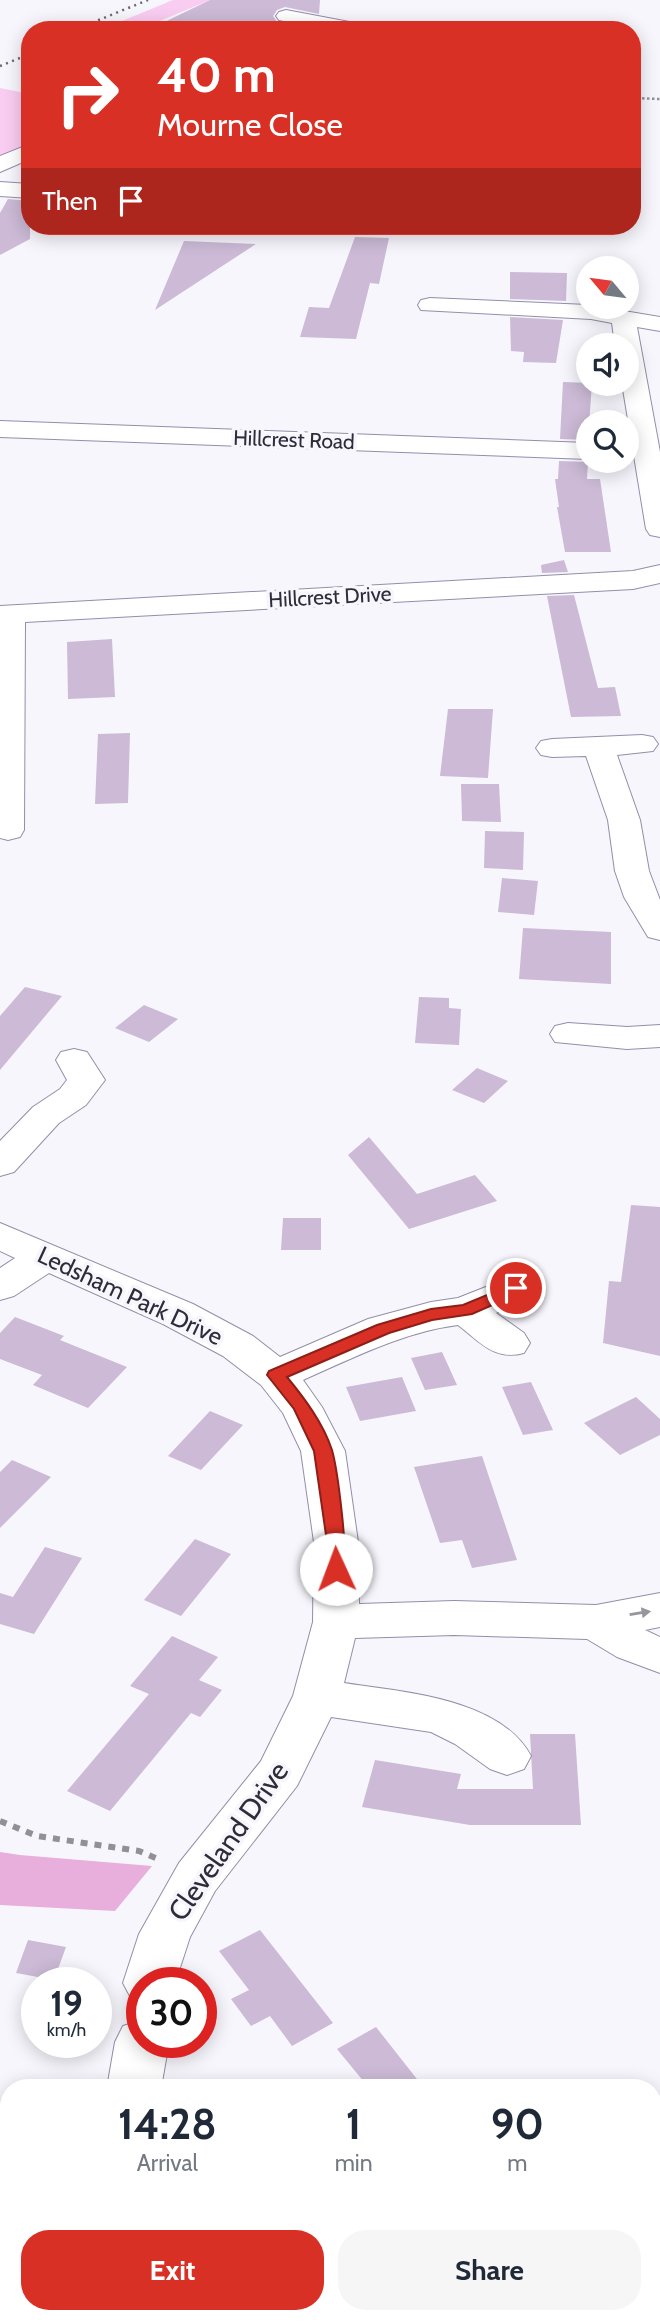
<!DOCTYPE html>
<html lang="en">
<head>
<meta charset="utf-8">
<style>
  body { margin:0; font-family:Cabin,sans-serif; background:#f6f6f7; color:#1f2937; height:100vh; display:flex; flex-direction:column; font-size:26px; white-space:nowrap }
  * { box-sizing:border-box; margin:0 }
  p { font-size:23px; color:#747a83 }
  .icon { flex:none; width:38px; height:38px; fill:none; stroke:currentColor; stroke-width:2; stroke-linecap:round; stroke-linejoin:round }
  .map { position:relative; flex:1; overflow:hidden }
  .sheet { position:absolute; left:0px; top:2079px; width:662px; height:245px; display:flex; flex-direction:column; background:#fff; border-radius:28px 28px 0 0; box-shadow:0 4px 18px #0003 }
  .sheet>* { flex:none }
  .guide { position:absolute; left:21px; top:21px; width:620px; height:214px; border-radius:28px; box-shadow:0 4px 18px #0003; background:#d93025; color:#fff; overflow:hidden }
  .needle { width:46px; rotate:299deg }
  .fabs { position:absolute; left:576px; top:256px; display:grid; gap:14px }
  .fabs a { display:grid; place-items:center; width:63px; height:63px; border-radius:50%; background:#fff; box-shadow:0 4px 18px #0003; font-size:35px }
  .speed { position:absolute; left:21px; top:1967px; display:flex; gap:14px; font-size:35px; font-weight:700; text-align:center }
  .speed>* { display:grid; place-content:center; width:91px; height:91px; border-radius:50%; background:#fff; box-shadow:0 4px 18px #0003; line-height:1 }
  .speed small { font-size:18px; font-weight:400 }
  .speed .limit { border:10px solid #d22; background:#fff; color:#111 }
  .pin { position:absolute; display:grid; place-items:center; width:60px; height:60px; color:#fff; margin:-30px; border:4px solid #fff; border-radius:50%; box-shadow:0 2px 7px #0007 }
  .me { position:absolute; width:77px; margin:-38px; rotate:358deg; stroke-linejoin:round; filter:drop-shadow(0 0 5px #0008) }
  .turn { display:flex; align-items:center; gap:24px; height:147px; padding:0 21px; font-size:32px }
  .turn .icon { width:91px; height:91px; stroke-width:2.5 }
  .turn b { display:block; font-size:49px; line-height:60px }
  .then { display:flex; align-items:center; height:66px; padding:0 21px; background:#0003; gap:14px; font-size:26px }
  .eta { display:flex; justify-content:space-evenly; align-items:center; height:119px; text-align:center }
  .eta b { font-size:42px; font-weight:700; line-height:49px }
  .cta { display:flex; gap:14px; margin-top:auto; padding:14px 21px }
  .cta a { flex:1; height:80px; border-radius:28px; background:#d93025; color:#fff; font-size:28px; font-weight:700; line-height:80px; text-align:center }
  .cta a+a { background:#f6f6f7; color:#1f2937 }
  .map>svg:first-child { display:block }
  .green { fill:#f9cdf1 }
  .forest { fill:#e8afdd }
  .building { fill:#ccbad6 }
  .lines { fill:none; stroke-linecap:round; stroke-linejoin:round }
  .minor-casing { stroke:#938eaa; stroke-width:2 }
  .major-casing { stroke:#938eaa; stroke-width:2 }
  .path-far1 { stroke:#919099; stroke-width:2.5; stroke-dasharray:2.5 2.5; stroke-linecap:butt }
  .path { stroke:#919099; stroke-width:6; stroke-dasharray:7 7; stroke-linecap:butt }
  .minor { fill:#fff; fill-rule:evenodd }
  .major { fill:#fff; fill-rule:evenodd }
  .rail { stroke:#696771; stroke-width:2.5; stroke-dasharray:2 4.5; stroke-linecap:butt }
  .oneway { fill:#96969c }
  .route { fill:#d93025; stroke:#8d1f18; stroke-width:2 }
  .labels { text-anchor:middle; stroke-width:7; stroke-linejoin:round; paint-order:stroke }
  .far-street-label { font-size:21px; fill:#2e2c38; stroke:#f7f6fd }
  .street-label { font-size:24px; fill:#2e2c38; stroke:#f7f6fd }
  .near-street-label { font-size:28px; fill:#2e2c38; stroke:#f7f6fd }
</style>
</head>
<body>
<div class="map">
<svg width="660" height="2324" viewBox="0 0 660 2324">
  <rect width="100%" height="100%" fill="#f7f6fd"/>
  <path class="green" d="M173,0H210L138,30H100Z
    M0,88L30,94V145L0,161Z"/>
  <path class="forest" d="M0,1852L20,1855L152,1866L115,1911L0,1905Z"/>
  <path class="building" d="M210,0H320L319,14L285,7L277,10L273,16L278,23L314,30H148Z
    M8,199L30,201V239L0,255V213Z
    M355,237L389,238L379,284L370,283L356,339L300,337L309,307L329,308Z
    M184,241L256,244L155,310Z
    M510,272L567,273L566,301L510,299Z
    M510,317L563,320L556,363L523,362L524,352L511,351Z
    M563,382L592,383L588,440L560,439Z
    M559,461L588,462L587,479H600L611,552H565L557,507H559L555,479H558Z
    M564,560L568,572L542,573L541,565Z
    M574,595L598,688L615,687L621,716L571,717L547,596Z
    M112,639L115,697L68,699L67,642Z
    M448,709H493L488,778L440,776Z
    M130,733L128,803L95,804L98,734Z
    M461,784H499L501,822L462,821Z
    M485,831L524,832L523,870L484,868Z
    M502,878L538,881L534,915L498,912Z
    M523,928L611,932V984L519,979Z
    M25,987L62,996L0,1070V1016Z
    M419,997L449,998V1008L461,1009L459,1045L415,1043Z
    M144,1005L178,1019L149,1042L115,1028Z
    M477,1068L508,1081L484,1103L452,1090Z
    M369,1137L417,1194L475,1175L497,1201L409,1229L348,1155Z
    M631,1205L660,1207V1356L603,1343L609,1281L621,1282Z
    M283,1218H321V1250H281Z
    M15,1317L64,1336L60,1340L127,1367L88,1408L33,1385L42,1375L0,1359V1333Z
    M442,1352L457,1385L425,1390L411,1358Z
    M402,1377L416,1411L360,1421L346,1387Z
    M531,1382L553,1430L523,1435L502,1387Z
    M636,1397L660,1419V1435L620,1455L584,1423Z
    M210,1411L243,1425L201,1470L168,1456Z
    M482,1456L517,1560L472,1568L462,1540L440,1543L414,1467Z
    M12,1460L51,1477L0,1528V1472Z
    M195,1539L231,1554L181,1616L144,1600Z
    M45,1547L82,1558L34,1634L0,1624V1593L13,1597Z
    M172,1636L218,1657L199,1680L222,1690L200,1717L191,1713L110,1811L67,1791L149,1694L130,1686Z
    M530,1734H575L581,1825H470L362,1807L375,1760L461,1774L457,1789H533Z
    M260,1930L333,2023L292,2046L270,2016L251,2026L231,1999L249,1990L219,1951Z
    M28,1940L66,1947L54,1980L16,1973Z
    M376,2027L424,2088H369L337,2049Z"/>
  <g class="lines">
    <g class="minor-casing">
      <path id="minor" d="M286,10L360,24L370,30H328L279,20L276,16L279,12Z
        M30,144V159L0,172V156Z
        M0,182L30,184V198L0,196Z
        M430,298L588,305L660,317V331L637,327L660,452V537L650,535L646,529L622,383H626V345H615L612,323L591,319L421,310L418,305L421,300Z
        M0,421L588,443V459L0,437Z
        M660,565V583L633,589L25,622L24,830L20,837L8,840L0,838V606L633,571Z
        M642,735L653,737L658,744L653,751L617,755L640,820L649,871L660,900V940L648,937L624,897L615,871L608,820L586,756L552,757L541,755L536,748L541,741L552,739Z
        M568,1023L627,1027L660,1025V1047L627,1049L555,1042L550,1034L555,1026Z
        M74,1049L87,1052L105,1080L86,1105L59,1123L14,1172L0,1176V1141L33,1107L60,1089L67,1080L56,1060L61,1052Z
        M0,1223L193,1304L253,1336L280,1357L368,1319L431,1302L458,1298L516,1275L530,1279L536,1288L530,1297L496,1313L524,1333L530,1343L524,1353C494,1361 480,1342 458,1325C403,1332 353,1358 303,1380L322,1407L345,1451L358,1542L359,1604L454,1601L596,1605L660,1593V1627L645,1630L660,1637V1673L617,1657L587,1639L454,1635L355,1638L344,1683C402,1692 500,1698 531,1756L524,1769L507,1775L490,1769L455,1744L431,1732L331,1717L297,1786L215,1891L190,1937L175,1983H142V2002L131,1998L123,1983L139,1934L179,1863L261,1761L293,1696L313,1622L314,1542L301,1451L283,1413L261,1385L223,1356L163,1324L49,1273L14,1296L0,1300V1268L15,1258L0,1251Z
        M142,2020V2042H169L161,2088H107L115,2042L123,2026Z
        M9,2165V2215L0,2217V2167Z
        M98,2315H156L152,2324H94Z"/>
    </g>
    <g class="major-casing">
      <path id="major" d="M660,2133V2220L653,2223V2135Z
        M653,2297L660,2313L659,2324H601L603,2315H653Z"/>
    </g>
    <path class="path-far1" d="M632,98L660,99"/>
    <path class="path" d="M0,1821L37,1836L139,1851L158,1859"/>
    <use href="#minor" class="minor"/>
    <use href="#major" class="major"/>
    <path class="rail" d="M74,30L148,0
      M0,66L30,54"/>
  </g>
  <defs><path id="oneway-solid" d="M-6-.8H1V-3.2L6.5 0L1 3.2V.8H-6Z" transform="scale(1.75)"/></defs>
  <use class="oneway" href="#oneway-solid" transform="translate(640 1613) rotate(-9)"/>
  <path class="route" d="M516,1283L522,1284L525,1288L522,1292L472,1314L432,1320L389,1333L287,1377C305,1399 323,1423 332,1450C337,1468 350,1560 342,1573H329L326,1569L327,1542L314,1451L294,1409L267,1375L269,1371L377,1325L431,1309L463,1305Z"/>
  <g class="labels">
    <g class="far-street-label">
      <text transform="translate(294 440) rotate(2)" y="7">Hillcrest Road</text>
      <text transform="translate(330 597) rotate(-3)" y="7">Hillcrest Drive</text>
    </g>
    <g class="street-label">
      <text transform="translate(130 1296) rotate(25)" y="8">Ledsham Park Drive</text>
    </g>
    <g class="near-street-label">
      <text transform="translate(228 1841) rotate(-55)" y="10">Cleveland Drive</text>
    </g>
  </g>
</svg>
<div class="fabs">
<a><svg class="needle" viewBox="-14 -14 28 28"><path d="M0-13l5 13h-10z" fill="#e53935"/><path d="M0 13l5-13h-10z" fill="#747a83"/></svg></a>
<a><svg class="icon" aria-label="sound" viewBox="0 0 24 24"><path d="M4 9h4l5-4v14l-5-4H4zM17 9q2 3 0 6"/></svg></a>
<a><svg class="icon" aria-label="search" viewBox="0 0 24 24"><circle cx="10" cy="10" r="6"/><path d="M15 15l6 6"/></svg></a>
</div>
<div class="speed"><div>19<small>km/h</small></div><div class="limit">30</div></div>
<div class="pin" style="left:516px;top:1288px;background:#d93025"><svg class="icon" aria-label="arrive" viewBox="0 0 24 24"><path d="M6 21V4h12l-3 4 3 4H6"/></svg></div>
<svg class="me" style="left:336px;top:1569px" viewBox="-20 -20 40 40"><circle r="19" fill="#fff"/><path d="M0-13L10 11 0 6-10 11z" fill="#d93025"/></svg>
<div class="guide">
<div class="turn"><svg class="icon" aria-label="right" viewBox="0 0 24 24"><path d="M7 20v-9h11M14 6l5 5-5 5"/></svg><div><b>40 m</b>Mourne Close</div></div>
<div class="then">Then<svg class="icon" aria-label="arrive" viewBox="0 0 24 24"><path d="M6 21V4h12l-3 4 3 4H6"/></svg></div>
</div>
<section class="sheet">
<div class="eta">
<div><b>14:28</b><p>Arrival</p></div>
<div><b>1</b><p>min</p></div>
<div><b>90</b><p>m</p></div>
</div>
<div class="cta"><a>Exit</a><a>Share</a></div>
</section>
</div>
</body>
</html>
